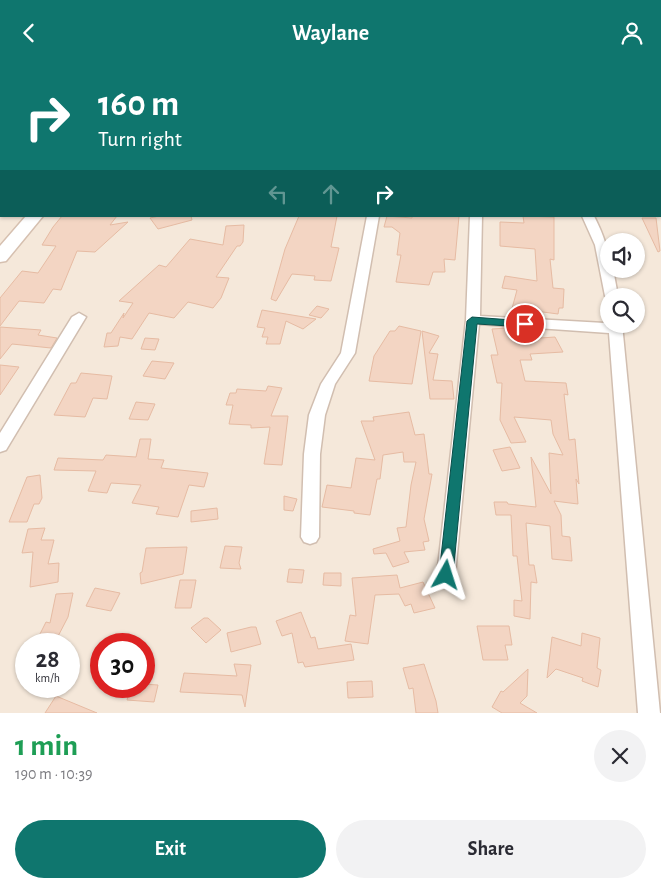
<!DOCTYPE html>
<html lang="en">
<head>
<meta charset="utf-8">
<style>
  body { margin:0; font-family:"Alegreya Sans",sans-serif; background:#f2f2f3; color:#2b2b33; height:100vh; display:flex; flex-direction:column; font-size:19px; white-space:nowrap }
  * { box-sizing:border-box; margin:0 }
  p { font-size:16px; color:#7c7c81 }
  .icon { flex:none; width:28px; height:28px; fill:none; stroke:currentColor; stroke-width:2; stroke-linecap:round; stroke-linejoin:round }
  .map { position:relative; height:648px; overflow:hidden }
  .drawer { display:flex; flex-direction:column; background:#fff; flex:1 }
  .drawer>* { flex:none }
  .banner { position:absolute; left:0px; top:0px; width:661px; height:152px; box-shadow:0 1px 4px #0004; background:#0f766e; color:#fff; overflow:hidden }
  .tools { position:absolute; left:600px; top:168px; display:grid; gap:10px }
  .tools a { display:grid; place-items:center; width:45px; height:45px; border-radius:50%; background:#fff; box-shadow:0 1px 4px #0004; font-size:25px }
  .speed { position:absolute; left:15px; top:568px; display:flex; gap:10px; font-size:25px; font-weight:700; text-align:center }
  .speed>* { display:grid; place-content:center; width:65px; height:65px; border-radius:50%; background:#fff; box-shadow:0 1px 4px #0004; line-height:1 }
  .speed small { font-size:12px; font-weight:400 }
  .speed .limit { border:8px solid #d22; background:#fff; color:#111 }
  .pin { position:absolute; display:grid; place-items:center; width:42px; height:42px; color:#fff; margin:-21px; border:2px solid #fff; border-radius:50%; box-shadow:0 1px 5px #0007 }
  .me { position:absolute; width:55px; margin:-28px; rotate:6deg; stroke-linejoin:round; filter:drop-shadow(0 0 4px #0008) }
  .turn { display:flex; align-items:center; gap:18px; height:105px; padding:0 15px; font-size:22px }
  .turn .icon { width:65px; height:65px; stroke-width:2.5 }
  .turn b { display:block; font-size:35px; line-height:42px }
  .lanes { display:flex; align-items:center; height:48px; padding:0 15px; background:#0003; justify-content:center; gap:25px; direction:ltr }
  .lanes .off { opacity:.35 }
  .round { display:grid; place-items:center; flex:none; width:52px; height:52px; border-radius:26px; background:#f2f2f3 }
  .overview { display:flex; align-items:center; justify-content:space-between; height:85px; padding:0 15px }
  h1 { font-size:30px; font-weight:700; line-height:38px; color:#1e9e55 }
  .cta { display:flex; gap:10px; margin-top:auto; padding:10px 15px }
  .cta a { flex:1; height:58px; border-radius:30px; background:#0f766e; color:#fff; font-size:20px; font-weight:700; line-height:58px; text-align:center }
  .cta a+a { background:#f2f2f3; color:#2b2b33 }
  header { display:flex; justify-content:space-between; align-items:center; height:65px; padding:0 15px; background:#0f766e; color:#fff; font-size:22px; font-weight:700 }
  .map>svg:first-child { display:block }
  .residential { fill:#f5e8da; fill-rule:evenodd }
  .building { fill:#f3d5c3; stroke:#e6bba3 }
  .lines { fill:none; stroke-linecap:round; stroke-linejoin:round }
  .street-casing { stroke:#d1beb0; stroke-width:3 }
  .secondary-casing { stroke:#d6c0b0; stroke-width:3 }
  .street { fill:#fff; fill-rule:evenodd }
  .secondary { fill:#fff; fill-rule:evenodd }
  .route { fill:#0f766e; stroke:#0a4d48 }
</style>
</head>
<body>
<header><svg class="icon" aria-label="back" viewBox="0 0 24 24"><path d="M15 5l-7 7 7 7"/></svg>Waylane<svg class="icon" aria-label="person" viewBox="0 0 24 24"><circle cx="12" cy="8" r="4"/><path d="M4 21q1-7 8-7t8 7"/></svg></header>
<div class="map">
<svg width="661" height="648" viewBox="0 0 661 648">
  <rect width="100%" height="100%" fill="#fdf6ec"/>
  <path class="residential" d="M0,0H661V648H0ZM1,1H660V151H1ZM609,176H636V204H609ZM609,231H636V259H609ZM26,579H69V621H26ZM101,579H144V621H101Z"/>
  <path class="building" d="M62,151H117L110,160L128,157L95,187L77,186L61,225L53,224L44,238L19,236L0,261V233L22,206L38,208L56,181L42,180L53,162Z
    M159,151H191L192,155L158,164L150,153Z
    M299,151H337L331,182L339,183L331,216L314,215L315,211L292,209L276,236L271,234L285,184Z
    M387,151L412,153V151H459L455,195L444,194L445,207H433L429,220L396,217L401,190H397L400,168L392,162H384Z
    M523,151L554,152V195L550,194L553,223L564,224L563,243H559L558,249L528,245L526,252L510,251L517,225L502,223L505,211L537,216L535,184L500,181V157L524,158Z
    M642,153H656L660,186L658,187Z
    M244,160L243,177L240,181H237L216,212L229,213L221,233L213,243L188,237L174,253L149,248L132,274L120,272L118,281L104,282L107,268H111L124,248L123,253L133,238L119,236L159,200L166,202L190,174L223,180L226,161Z
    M317,241L329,244L321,253L309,250Z
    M262,245L316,254L303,264L286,256L280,279H266L268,272H262L265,263L257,262Z
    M399,261L421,266L412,319L369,316L374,291L390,266H395Z
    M0,262L41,265L38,270L57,273L51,283L12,279L0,294Z
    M507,263L524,264L526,274L555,272L563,287L530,289L532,295H520L525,316L566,318L568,330L564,329L569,375L575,374L579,419L576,414L578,439L554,436L561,450L562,471L570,472L572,496L552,494L550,461L526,458L529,500H534L537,518L531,517L530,554L514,551V535L522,536L517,491H513L511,450H496L494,437H507L508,439L536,442L531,392L551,429L549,388L563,390L553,369L551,355L514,352L526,377L511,378L500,355L502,318H497L491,290H498L492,264Z
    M422,266L439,271L429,288L438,289L433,315L452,316L454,334H430Z
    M145,273L159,274L155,285L141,284Z
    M152,296L174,298L165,314L143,311Z
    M0,300L19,302L0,330Z
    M81,308L112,311L107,334L93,333L85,352L54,350L71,318H76Z
    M268,321L282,323L271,351H288L282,400L264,399L270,362L251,363V360L229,359L233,340H226L230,328H236L237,324L266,326Z
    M136,337L155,339L148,355L129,354Z
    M409,347L415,370L424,369L429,409H432L424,454L429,476L423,477L425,485L404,487L409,497L393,502L386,488L374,489L373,484L400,476L397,463L406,462L411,420L416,397H404L403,387L383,390L380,414H377L370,450L354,448V446L322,442L327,420L351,423L356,393L375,395L361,356H374L373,352Z
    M140,374H151L148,394L164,395L161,403L208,408L204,422L189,420L178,452L156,449L159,442L132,438L141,420L111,418L107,428L88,426L96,406L54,405L58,393L103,395L106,390L136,392Z
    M510,382L520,403L502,406L493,385Z
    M40,410L42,433L39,439H34L27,457H9L27,412Z
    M284,431L297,434L293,446L284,445Z
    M217,443L218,454L191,457V446Z
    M45,463L41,475H54L48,499L59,498L58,517L30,522L33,487L22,488L28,464Z
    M225,481L242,482L239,498L241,504L220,503Z
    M187,482L183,509L141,519L140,508L142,507L146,483Z
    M289,504L304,505L302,518L287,517Z
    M324,508H341V521L323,520Z
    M397,510L400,523L423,517L435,543L414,548L411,539L405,541L399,529L375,530L368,579L345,576L350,550L356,551L352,513Z
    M180,515H196L191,543H175Z
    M95,523L120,528L111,546L86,541Z
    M73,528L68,552L54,579H35L46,557L50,558L56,529Z
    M301,547L311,573L315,572L318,584L351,579L354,595L305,602L303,597L298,598L292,568L282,571L276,556Z
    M204,553H208L221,565L206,578L191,563Z
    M477,561H509L512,580H505L508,595H483Z
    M251,562H256L261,579L231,587L227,568Z
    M582,568L600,573L597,603L601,605L598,622L582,616L583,613L556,604L547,613L552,572L581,581Z
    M234,599L251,600L245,642L242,630L180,627L184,608L237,611Z
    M424,599L436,636L438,648H416L413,623L409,624L403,603Z
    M528,604L527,631L520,638L537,648H502L492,642L501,626L503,627Z
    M372,616L373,632L348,633L347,617Z
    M144,619L158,620L154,637L127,635L131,621H144Z
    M56,631L97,648H45Z"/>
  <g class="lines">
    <g class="street-casing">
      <path id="street" d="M479,0H488V1H480Z
        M367,151H379L355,288L335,319L325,350L320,389L319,472L316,477L310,479L304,477L301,472L304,389L309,350L321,319L341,288Z
        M470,151H482L480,251L622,259L660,648H638L609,268L479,259L455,510L453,515L446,518L439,515L437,510L466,255Z
        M582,151H594C603,169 609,184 609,204H613L618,231H609V234L605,231L595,180Z
        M79,248L86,252L6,385L0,387V368L72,252Z"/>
    </g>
    <g class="secondary-casing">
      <path id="secondary" d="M149,0H161V1H149Z
        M26,151H43L6,196L0,197V181Z"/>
    </g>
    <use href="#street" class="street"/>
    <use href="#secondary" class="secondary"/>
  </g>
  <path class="route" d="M472,252L525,256L530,259L525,262L477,259L453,510L451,515L446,516L441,515L439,510L467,256Z"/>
</svg>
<div class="tools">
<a><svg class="icon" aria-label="sound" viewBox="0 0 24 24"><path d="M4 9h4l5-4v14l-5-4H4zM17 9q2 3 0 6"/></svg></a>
<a><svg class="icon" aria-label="search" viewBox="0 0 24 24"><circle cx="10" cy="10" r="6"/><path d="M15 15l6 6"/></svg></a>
</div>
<div class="speed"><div>28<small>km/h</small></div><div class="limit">30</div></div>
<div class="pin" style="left:525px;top:259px;background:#d93025"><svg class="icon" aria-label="arrive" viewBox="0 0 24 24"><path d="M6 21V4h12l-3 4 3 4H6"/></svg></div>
<svg class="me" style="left:446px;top:510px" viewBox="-20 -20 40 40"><path d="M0-17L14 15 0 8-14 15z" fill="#0f766e" stroke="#fff" stroke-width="4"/></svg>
<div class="banner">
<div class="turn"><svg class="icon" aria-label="right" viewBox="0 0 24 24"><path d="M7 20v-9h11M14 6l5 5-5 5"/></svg><div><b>160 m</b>Turn right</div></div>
<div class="lanes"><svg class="icon off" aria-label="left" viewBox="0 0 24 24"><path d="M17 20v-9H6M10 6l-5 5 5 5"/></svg><svg class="icon off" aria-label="ahead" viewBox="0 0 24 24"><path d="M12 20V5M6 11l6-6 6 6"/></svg><svg class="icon" aria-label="right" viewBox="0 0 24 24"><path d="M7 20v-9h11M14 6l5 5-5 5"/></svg></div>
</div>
</div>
<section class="drawer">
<div class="overview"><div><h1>1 min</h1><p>190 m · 10:39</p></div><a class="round"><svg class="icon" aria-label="close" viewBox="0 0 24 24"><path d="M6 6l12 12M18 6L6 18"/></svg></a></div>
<div class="cta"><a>Exit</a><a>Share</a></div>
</section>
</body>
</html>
